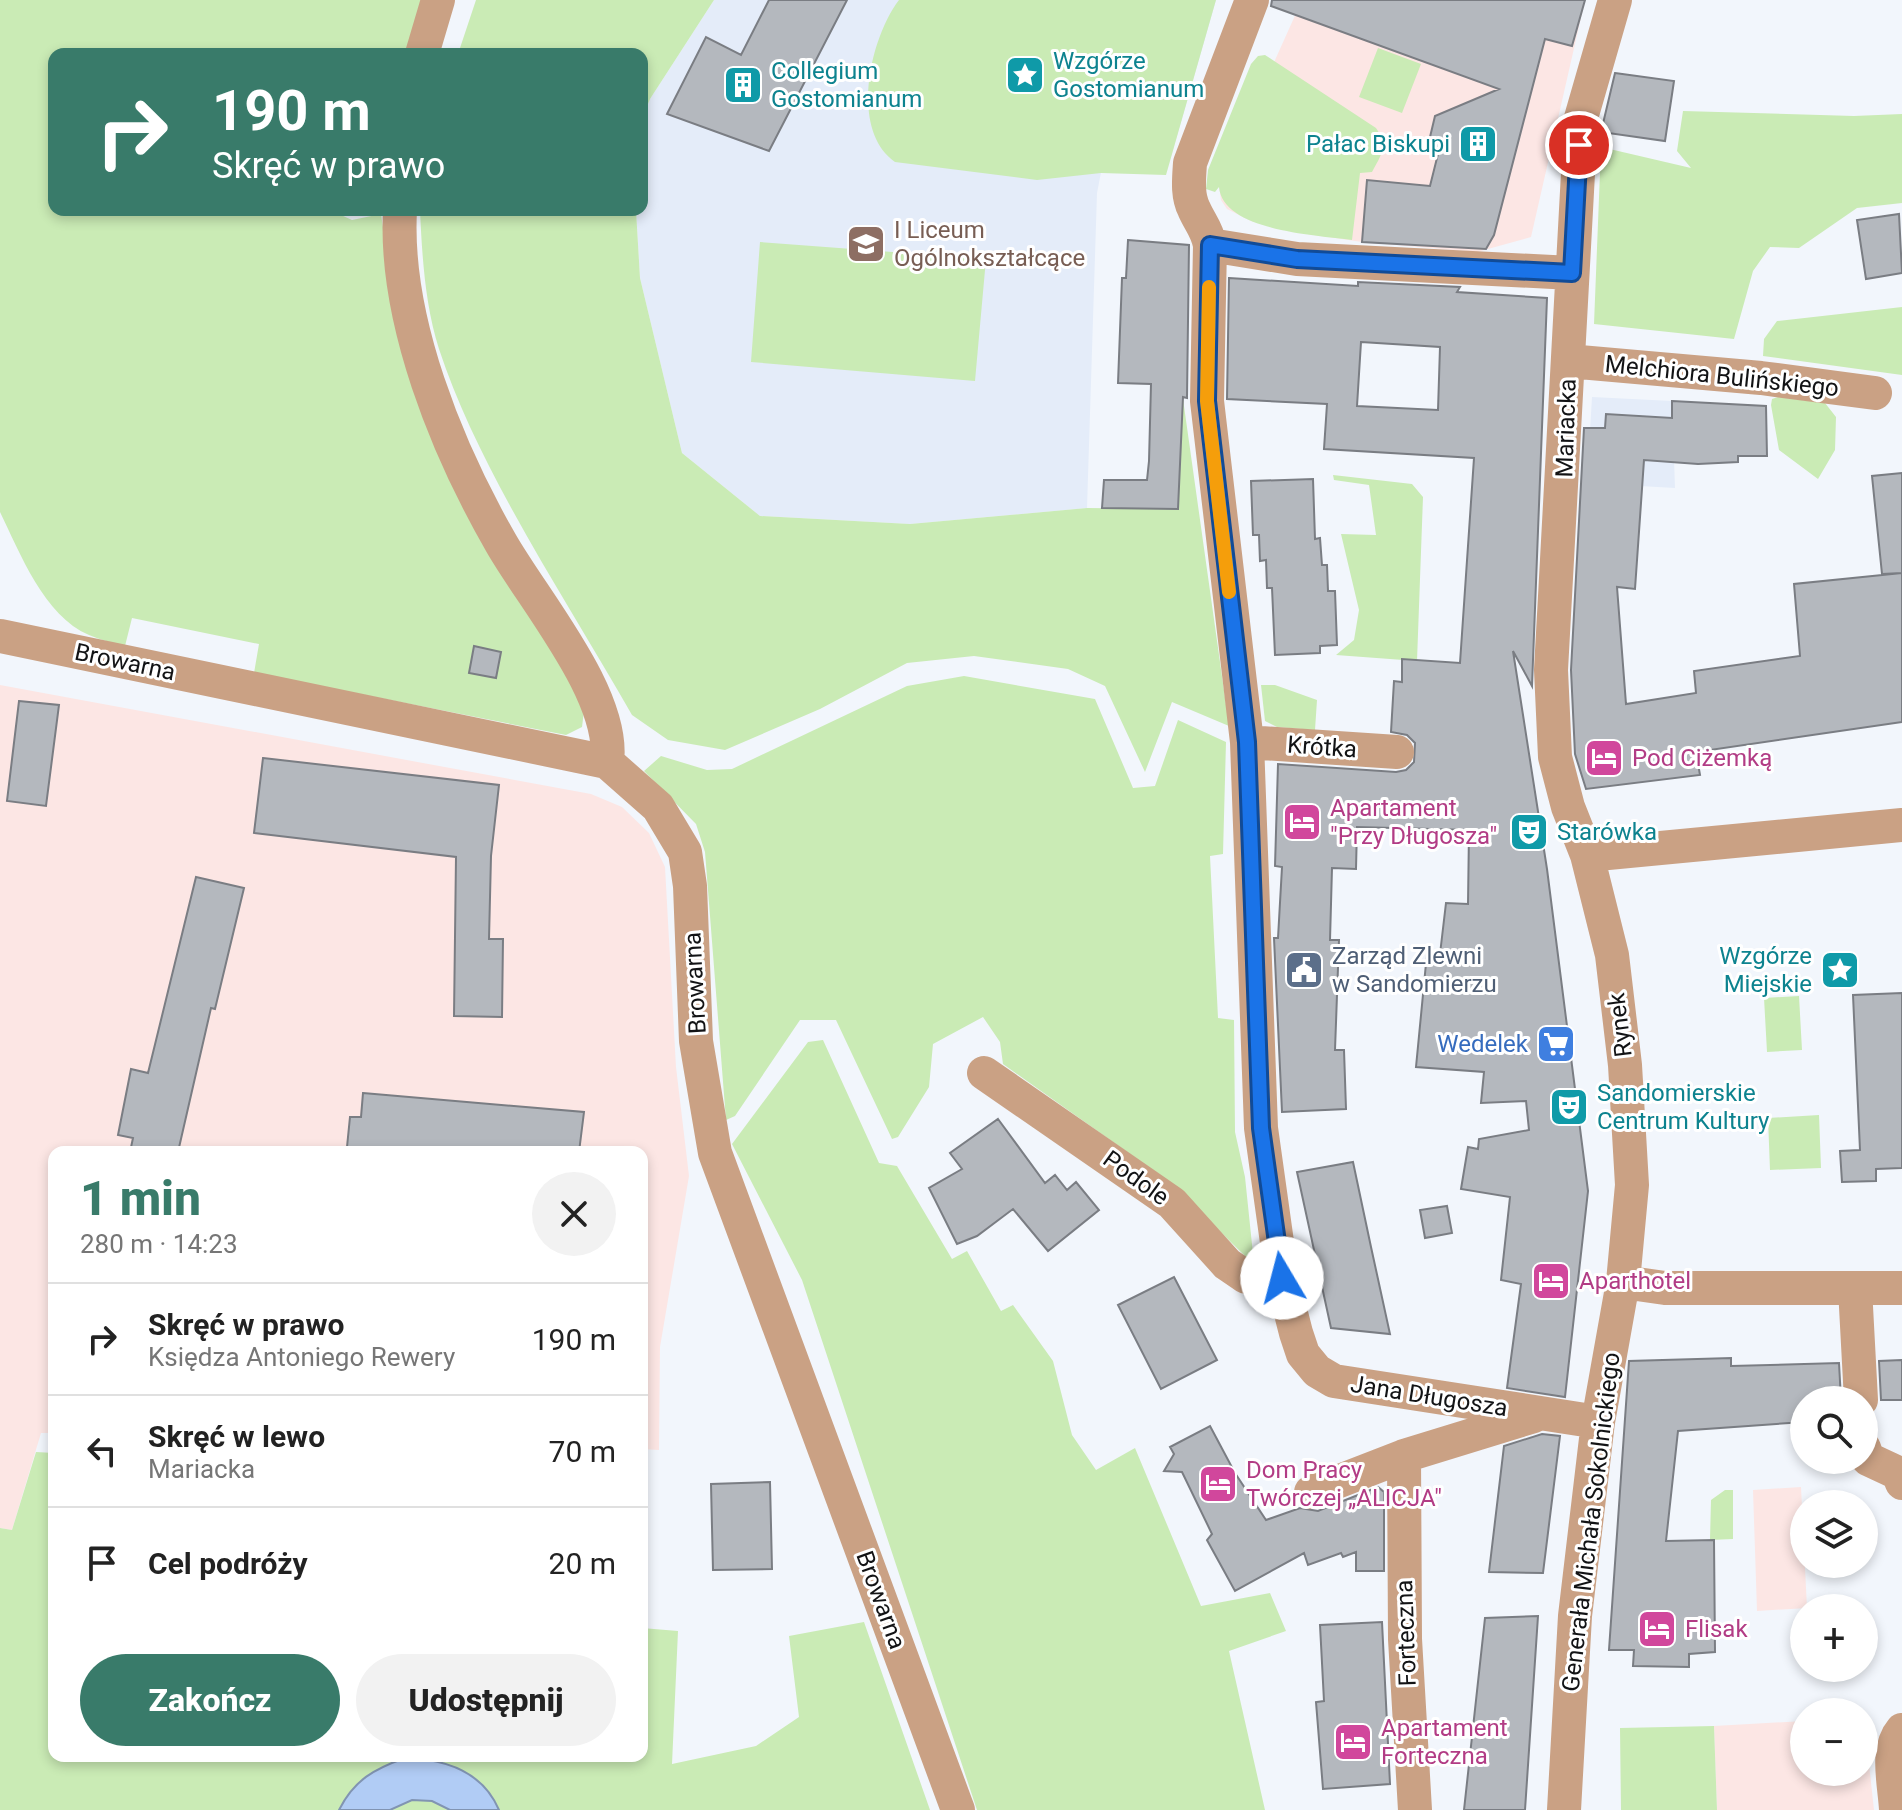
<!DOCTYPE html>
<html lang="pl">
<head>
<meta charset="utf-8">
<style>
  body { margin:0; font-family:Roboto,sans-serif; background:#f2f2f2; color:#222; height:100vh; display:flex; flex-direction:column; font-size:30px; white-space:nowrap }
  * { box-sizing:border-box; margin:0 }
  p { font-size:26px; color:#767676 }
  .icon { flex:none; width:44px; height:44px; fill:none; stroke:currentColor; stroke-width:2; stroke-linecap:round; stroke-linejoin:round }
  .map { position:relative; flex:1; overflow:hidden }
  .drawer { position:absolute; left:48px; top:1146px; width:600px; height:616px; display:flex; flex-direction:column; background:#fff; border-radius:16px; box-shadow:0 4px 12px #0003 }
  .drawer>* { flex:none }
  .banner { position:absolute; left:48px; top:48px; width:600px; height:168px; border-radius:16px; box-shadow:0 4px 12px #0003; background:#397b6a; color:#fff; overflow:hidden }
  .fabs { position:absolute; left:1790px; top:1386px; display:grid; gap:16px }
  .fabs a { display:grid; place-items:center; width:88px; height:88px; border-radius:50%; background:#fff; box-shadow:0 4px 12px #0003; font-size:40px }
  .pin { position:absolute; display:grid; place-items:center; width:68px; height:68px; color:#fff; margin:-34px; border:4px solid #fff; border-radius:50%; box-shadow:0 2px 8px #0007 }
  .me { position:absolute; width:88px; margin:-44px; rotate:352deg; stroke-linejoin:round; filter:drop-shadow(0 0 6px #0008) }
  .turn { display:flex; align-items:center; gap:28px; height:168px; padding:0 32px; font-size:36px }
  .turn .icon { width:104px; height:104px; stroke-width:2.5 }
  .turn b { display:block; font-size:56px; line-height:68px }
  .round { display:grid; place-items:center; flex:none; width:84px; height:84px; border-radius:42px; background:#f2f2f2 }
  .overview { display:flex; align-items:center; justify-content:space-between; height:136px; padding:0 32px }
  h1 { font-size:48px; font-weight:800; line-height:60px; color:#397b6a }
  .primary-button { display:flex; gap:16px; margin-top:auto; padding:16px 32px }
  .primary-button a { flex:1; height:92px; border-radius:48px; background:#397b6a; color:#fff; font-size:32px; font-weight:800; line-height:92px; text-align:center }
  .primary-button a+a { background:#f2f2f2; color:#222 }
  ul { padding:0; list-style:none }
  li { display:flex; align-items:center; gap:24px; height:112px; padding:0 32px; border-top:2px solid #e0e0e0 }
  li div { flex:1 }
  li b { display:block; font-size:30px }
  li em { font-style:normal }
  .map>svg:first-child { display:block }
  .commercial { fill:#fce6e4 }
  .built { fill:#e4ecf9 }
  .green { fill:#caebb5 }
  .water { fill:#b1ccf5; stroke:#8194b2; stroke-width:2 }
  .building { fill:#b4b8be; stroke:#7a7d83; stroke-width:2; fill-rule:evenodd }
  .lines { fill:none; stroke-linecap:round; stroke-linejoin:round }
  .street { stroke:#caa184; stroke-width:34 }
  .route-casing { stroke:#114b97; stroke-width:20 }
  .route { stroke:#1a73e8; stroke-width:14 }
  .slow { stroke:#f59e0b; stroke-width:14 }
  .labels { text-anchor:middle; stroke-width:6; stroke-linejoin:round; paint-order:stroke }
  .culture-label { font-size:24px; fill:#0d838f; stroke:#fff; text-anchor:start }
  .education-label { font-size:24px; fill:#785e54; stroke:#fff; text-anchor:start }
  .street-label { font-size:24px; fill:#121315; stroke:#fff }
  .hotel-label { font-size:24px; fill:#b23c85; stroke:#fff; text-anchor:start }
  .service-label { font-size:24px; fill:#4e5e75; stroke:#fff; text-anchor:start }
  .shop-label { font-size:24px; fill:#366cbe; stroke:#fff; text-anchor:end }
</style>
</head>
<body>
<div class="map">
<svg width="1902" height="1810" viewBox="0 0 1902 1810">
  <rect width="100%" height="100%" fill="#f2f6fc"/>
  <path class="commercial" d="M1302,0H1585L1531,237L1477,252L1362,242L1294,232L1251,221L1227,209L1221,200L1219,185Z
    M0,685L591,794L622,807L649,833L665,867L676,1067L689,1176L660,1347L659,1450L642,1449V1152H54V1433H41L12,1530L0,1528Z
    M1801,1487L1807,1608L1757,1611L1753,1490Z
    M1864,1718L1874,1810H1717L1714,1726L1804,1721V1772H1864Z"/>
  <path class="built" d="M714,0H1216L1170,160L1105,152L1097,193L1087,508L910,524L760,516L682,453L640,278L636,210H642V119L650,99Z
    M1592,397L1672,401L1675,488L1587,483Z"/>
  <path class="green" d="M0,0H423L405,54H54V210H330L352,220L381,214L392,286L578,695L584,711L582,727L566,735L254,673L259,644L132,618L125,646C113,643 101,640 89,635C44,616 20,553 0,512Z
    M476,0H714L650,99L642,119V54H458Z
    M899,0H1216L1166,175L1101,173L1037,180L895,162C849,130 870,38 899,0Z
    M1378,48L1421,64L1402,113L1359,97Z
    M1265,55L1376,128C1388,146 1382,154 1372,172L1360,173L1352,240C1316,235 1223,231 1219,187L1215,192L1206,189L1208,170L1251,64L1258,56Z
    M1683,111L1854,116L1902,114V203L1857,208L1799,248L1770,247L1753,271L1734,339L1594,324L1601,147L1691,168L1677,151Z
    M420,210H636L640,278L682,453L760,516L910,524L1087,508L1178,509L1183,399L1229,726L1172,702L1145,772L1105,686L1068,669L974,656L907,663L820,709L725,750L668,740L632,715C568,602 479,471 439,349C425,305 422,255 420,210Z
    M760,242L986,259L975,381L751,362Z
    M1902,307V375L1763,356L1764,339L1777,321Z
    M1778,397L1825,403L1836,417L1835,450L1818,479L1779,450L1771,405L1772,399Z
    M1333,475L1412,484L1423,497L1417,661L1336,655L1354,640L1359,610L1341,534L1376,535L1369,485L1334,480Z
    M964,676L1095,699L1133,788L1155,786L1178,720L1226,742L1223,854L1210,856L1218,1018L1234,1020L1235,1132L1245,1177L1253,1254L1246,1257L1171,1183L1003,1064L1000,1042L983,1017L933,1044L929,1087L898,1137L892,1139L836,1020H800L735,1116L726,1120L705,852L696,824L644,771L661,756L707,770L732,769L907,686Z
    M1261,685H1275L1317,700L1315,730L1277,727L1265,721Z
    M1799,996L1802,1050L1767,1052L1764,998Z
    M823,1040L879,1163L897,1166L952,1259L967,1251L1001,1311L1013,1305L1053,1361L1072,1435L1096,1470L1135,1448L1201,1606L1270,1593L1286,1631L1229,1651L1265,1810H977L802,1280L732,1144L808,1042Z
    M1819,1115L1821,1168L1770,1170L1768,1118Z
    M36,1452L54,1453V1756H642V1628L678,1631L672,1764L756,1746L799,1717L789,1636L864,1622L930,1810H0V1528L12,1530Z
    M1725,1490H1733V1539L1710,1540L1711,1500Z
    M1714,1726L1717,1810H1621L1620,1728Z"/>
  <path class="water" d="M405,1758C444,1759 482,1770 499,1810H450L432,1801L412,1800L390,1810H339C354,1780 374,1769 405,1758Z"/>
  <path class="building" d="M769,0H847L769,151L667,114L706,37L741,55Z
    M1272,0H1585L1572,46L1545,39L1494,235L1486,249L1362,242L1367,180L1430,186L1439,150L1430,137L1435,116L1499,89L1271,6Z
    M1615,73L1674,81L1665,141L1601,132Z
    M1899,214L1902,273L1866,279L1857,220Z
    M1128,240L1189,245L1187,398L1183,397L1178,509L1102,508L1104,480H1147L1149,461L1151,384L1118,383L1122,278H1126Z
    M1229,278L1358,286V282L1460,287L1457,292L1547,298L1532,686L1513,651L1547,869L1588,1191L1565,1397L1507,1388L1521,1284L1501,1280L1510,1197L1461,1189L1468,1147L1478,1149L1479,1139L1529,1130L1526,1101L1481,1103L1484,1072L1416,1067L1427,953L1440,954L1446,903L1468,904L1469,830L1357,827L1356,869L1332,868L1330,940H1339L1335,1050H1344L1346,1109L1282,1112L1274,938H1278L1282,867L1275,866L1278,764L1396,772L1406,770L1414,762L1415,743L1407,735L1391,732L1394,681L1402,682V659L1460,663L1474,458L1324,449L1327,404L1227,399ZM1361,342L1440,347L1438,410L1357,406Z
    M1672,401L1766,406L1767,456H1738V462L1698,464L1644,460L1635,589L1617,587L1626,704L1696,693L1694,671L1800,656L1794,584L1902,573V722L1696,752L1700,775L1586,789L1575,754L1571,670L1584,428H1605L1606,414L1672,418Z
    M1902,473V573L1882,574L1872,476Z
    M1313,479L1315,539L1320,538L1322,565H1327L1328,591H1335L1337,645L1320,646V653L1275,655L1272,588H1267L1266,560L1260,561L1259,535H1253L1251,481Z
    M474,646L501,652L496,678L469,673Z
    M19,701L59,705L46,806L7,801Z
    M263,758L499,785L491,856L489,939H503L502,1017L454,1016L456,857L254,833Z
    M196,877L244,888L215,1009L211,1008L178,1152H130L133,1138L118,1135L131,1069L148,1073Z
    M1902,993V1168L1876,1169V1181L1842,1182L1840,1151L1860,1150L1853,995Z
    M363,1093L584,1112L579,1152H403L347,1147L350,1117H361Z
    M998,1119L1045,1183L1055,1175L1067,1190L1076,1182L1099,1210L1048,1251L1013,1209L977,1236L957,1244L929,1188L962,1169L950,1153Z
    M1353,1162L1371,1247L1390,1334L1331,1328L1297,1172Z
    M1447,1206L1452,1233L1425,1238L1420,1210Z
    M1174,1277L1217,1360L1161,1389L1118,1305Z
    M1731,1358V1366L1839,1363L1841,1400H1804V1422L1678,1431L1666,1541L1714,1540L1715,1652L1689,1654V1667L1633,1666L1634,1650H1609L1629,1361Z
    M1902,1360V1400H1881L1879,1361Z
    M1210,1426L1235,1473L1266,1520L1300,1508L1318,1511L1378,1487L1384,1492V1571H1356V1552L1343,1557L1341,1553L1308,1565L1304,1553L1235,1591L1207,1540L1212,1534L1182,1472L1164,1471L1174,1454L1170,1447Z
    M1542,1434L1560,1436L1543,1573L1489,1572L1504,1446Z
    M770,1482L772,1569L713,1570L711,1484Z
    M1538,1616L1525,1810H1464L1485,1618Z
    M1382,1622L1390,1784L1323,1789L1316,1702L1324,1701L1320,1625Z"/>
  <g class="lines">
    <path class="street" d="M1252,0L1190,163C1189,179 1187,195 1194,209C1200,223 1207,229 1210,245L1207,401L1247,742L1261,1128L1282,1278L1296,1333L1303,1354L1317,1371L1334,1381L1598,1422
      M422,54L438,0
      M400,210C394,320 447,449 501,543C534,601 616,696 607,762
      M1210,245L1297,259L1572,273
      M1568,361L1761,378L1875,393
      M0,636L607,762L658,807L685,852L690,886L696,1041L715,1153L958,1810
      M1247,742L1397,752
      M1587,855L1902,825
      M984,1073L1172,1203L1227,1264L1246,1277L1282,1278
      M1623,1282L1665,1288H1902
      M1855,1288L1861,1400
      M1864,1448L1868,1459L1898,1473L1902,1483
      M1404,1456L1405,1639L1415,1810
      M1311,1492L1404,1456L1534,1416
      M1564,1810L1575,1616L1598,1422L1623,1282L1632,1185L1625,1065L1612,955L1587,855L1568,807L1555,757L1551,670L1581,118L1615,0
      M1896,1810C1895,1785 1885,1750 1902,1730"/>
  </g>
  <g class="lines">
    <g class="route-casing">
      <path id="route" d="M1282,1278L1261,1128L1247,742L1207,401L1210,245L1297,259L1572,273L1579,145"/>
    </g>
    <use href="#route" class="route"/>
    <path class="slow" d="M1209,287L1207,401L1229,592"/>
  </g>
  <defs>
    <g id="sight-square" transform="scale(2)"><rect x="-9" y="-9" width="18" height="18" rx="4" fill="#0f9aa8" stroke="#fff"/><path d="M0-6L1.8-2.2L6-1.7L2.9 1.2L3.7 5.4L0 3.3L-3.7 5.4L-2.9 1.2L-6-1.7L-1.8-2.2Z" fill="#fff"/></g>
    <g id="building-square" transform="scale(2)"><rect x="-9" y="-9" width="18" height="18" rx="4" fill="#0f9aa8" stroke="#fff"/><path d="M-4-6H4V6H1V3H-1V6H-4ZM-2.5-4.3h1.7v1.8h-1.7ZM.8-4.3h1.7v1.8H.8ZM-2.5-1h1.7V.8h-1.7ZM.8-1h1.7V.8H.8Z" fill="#fff"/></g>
    <g id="school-square" transform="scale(2)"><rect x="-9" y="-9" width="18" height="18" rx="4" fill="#8d6e63" stroke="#fff"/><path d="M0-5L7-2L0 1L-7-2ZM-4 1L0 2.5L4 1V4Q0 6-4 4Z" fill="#fff"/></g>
    <g id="hotel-square" transform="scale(2)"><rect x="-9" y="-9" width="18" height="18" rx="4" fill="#d1479c" stroke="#fff"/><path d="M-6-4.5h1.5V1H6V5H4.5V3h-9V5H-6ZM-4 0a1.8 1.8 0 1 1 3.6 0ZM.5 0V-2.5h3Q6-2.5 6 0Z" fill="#fff"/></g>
    <g id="theatre-square" transform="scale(2)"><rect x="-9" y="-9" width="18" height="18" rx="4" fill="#0f9aa8" stroke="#fff"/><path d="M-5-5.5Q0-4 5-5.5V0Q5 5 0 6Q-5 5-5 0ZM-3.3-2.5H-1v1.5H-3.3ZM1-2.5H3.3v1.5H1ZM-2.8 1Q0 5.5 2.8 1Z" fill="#fff"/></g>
    <g id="civic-square" transform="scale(2)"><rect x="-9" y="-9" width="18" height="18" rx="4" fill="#5c6f8a" stroke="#fff"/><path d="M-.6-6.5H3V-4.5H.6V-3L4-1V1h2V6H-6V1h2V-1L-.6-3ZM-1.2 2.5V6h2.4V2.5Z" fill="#fff"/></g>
    <g id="supermarket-square" transform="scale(2)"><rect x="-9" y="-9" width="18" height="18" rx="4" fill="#3f7fe0" stroke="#fff"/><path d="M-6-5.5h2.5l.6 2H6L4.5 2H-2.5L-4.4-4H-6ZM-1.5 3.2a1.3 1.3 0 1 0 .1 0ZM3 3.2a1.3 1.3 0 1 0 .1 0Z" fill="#fff"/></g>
  </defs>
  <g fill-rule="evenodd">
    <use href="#sight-square" x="1025" y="75"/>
    <use href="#building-square" x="743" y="85"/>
    <use href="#building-square" x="1478" y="144"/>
    <use href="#school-square" x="866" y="244"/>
    <use href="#hotel-square" x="1604" y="758"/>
    <use href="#hotel-square" x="1302" y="822"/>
    <use href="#theatre-square" x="1529" y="832"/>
    <use href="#civic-square" x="1304" y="970"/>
    <use href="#sight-square" x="1840" y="970"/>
    <use href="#supermarket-square" x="1556" y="1044"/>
    <use href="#theatre-square" x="1569" y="1107"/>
    <use href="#hotel-square" x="1551" y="1281"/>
    <use href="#hotel-square" x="1218" y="1484"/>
    <use href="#hotel-square" x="1657" y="1629"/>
    <use href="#hotel-square" x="1353" y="1742"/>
  </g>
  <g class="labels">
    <g class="culture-label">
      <text x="1053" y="69">Wzgórze<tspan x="1053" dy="28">Gostomianum</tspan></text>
      <text x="771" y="79">Collegium<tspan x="771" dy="28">Gostomianum</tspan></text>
      <text x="1450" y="152" text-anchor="end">Pałac Biskupi</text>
      <text x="1557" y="840">Starówka</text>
      <text x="1812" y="964" text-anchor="end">Wzgórze<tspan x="1812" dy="28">Miejskie</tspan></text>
      <text x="1597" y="1101">Sandomierskie<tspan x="1597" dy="28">Centrum Kultury</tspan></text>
    </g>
    <g class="education-label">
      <text x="894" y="238">I Liceum<tspan x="894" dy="28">Ogólnokształcące</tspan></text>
    </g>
    <g class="street-label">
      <text transform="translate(1722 376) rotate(6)" y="8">Melchiora Bulińskiego</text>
      <text transform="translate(1566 428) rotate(-88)" y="8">Mariacka</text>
      <text transform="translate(125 662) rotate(12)" y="8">Browarna</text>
      <text transform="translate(1322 747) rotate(4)" y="8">Krótka</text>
      <text transform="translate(695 983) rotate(-93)" y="8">Browarna</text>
      <text transform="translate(1620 1025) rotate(-97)" y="8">Rynek</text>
      <text transform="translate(1136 1178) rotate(36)" y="8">Podole</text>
      <text transform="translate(1429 1396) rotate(9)" y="8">Jana Długosza</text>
      <text transform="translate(1591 1522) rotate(-83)" y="8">Generała Michała Sokolnickiego</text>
      <text transform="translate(881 1600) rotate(70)" y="8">Browarna</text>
      <text transform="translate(1406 1633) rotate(-92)" y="8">Forteczna</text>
    </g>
    <g class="hotel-label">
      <text x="1632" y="766">Pod Ciżemką</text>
      <text x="1330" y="816">Apartament<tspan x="1330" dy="28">"Przy Długosza"</tspan></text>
      <text x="1579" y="1289">Aparthotel</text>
      <text x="1246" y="1478">Dom Pracy<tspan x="1246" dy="28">Twórczej „ALICJA"</tspan></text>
      <text x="1685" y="1637">Flisak</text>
      <text x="1381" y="1736">Apartament<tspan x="1381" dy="28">Forteczna</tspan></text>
    </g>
    <g class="service-label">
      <text x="1332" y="964">Zarząd Zlewni<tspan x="1332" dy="28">w Sandomierzu</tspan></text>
    </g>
    <g class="shop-label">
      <text x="1528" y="1052">Wedelek</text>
    </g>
  </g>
</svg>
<div class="fabs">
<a><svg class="icon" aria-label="search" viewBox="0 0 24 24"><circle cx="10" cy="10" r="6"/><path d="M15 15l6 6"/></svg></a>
<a><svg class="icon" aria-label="layers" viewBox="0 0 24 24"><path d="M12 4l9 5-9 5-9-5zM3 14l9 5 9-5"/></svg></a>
<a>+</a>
<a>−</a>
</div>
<div class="pin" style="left:1579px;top:145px;background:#d93025"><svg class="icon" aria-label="arrive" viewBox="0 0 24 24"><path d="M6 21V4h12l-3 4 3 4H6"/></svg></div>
<svg class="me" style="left:1282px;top:1278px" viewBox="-20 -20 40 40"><circle r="19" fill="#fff"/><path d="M0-13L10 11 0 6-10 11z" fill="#1a73e8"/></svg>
<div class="banner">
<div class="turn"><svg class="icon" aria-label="right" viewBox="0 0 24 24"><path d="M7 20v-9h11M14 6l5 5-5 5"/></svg><div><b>190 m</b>Skręć w prawo</div></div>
</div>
<section class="drawer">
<div class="overview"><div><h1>1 min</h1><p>280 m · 14:23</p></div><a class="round"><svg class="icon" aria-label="close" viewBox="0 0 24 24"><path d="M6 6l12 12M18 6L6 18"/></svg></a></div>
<ul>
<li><svg class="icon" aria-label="right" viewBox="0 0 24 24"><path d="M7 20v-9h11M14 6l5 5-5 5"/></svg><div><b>Skręć w prawo</b><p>Księdza Antoniego Rewery</p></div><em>190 m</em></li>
<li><svg class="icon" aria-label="left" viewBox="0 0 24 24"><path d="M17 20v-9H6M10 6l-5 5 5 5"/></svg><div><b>Skręć w lewo</b><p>Mariacka</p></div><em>70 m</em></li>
<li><svg class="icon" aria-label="arrive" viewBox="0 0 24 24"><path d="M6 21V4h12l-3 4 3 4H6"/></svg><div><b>Cel podróży</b></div><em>20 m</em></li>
</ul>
<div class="primary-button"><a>Zakończ</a><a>Udostępnij</a></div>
</section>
</div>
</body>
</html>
